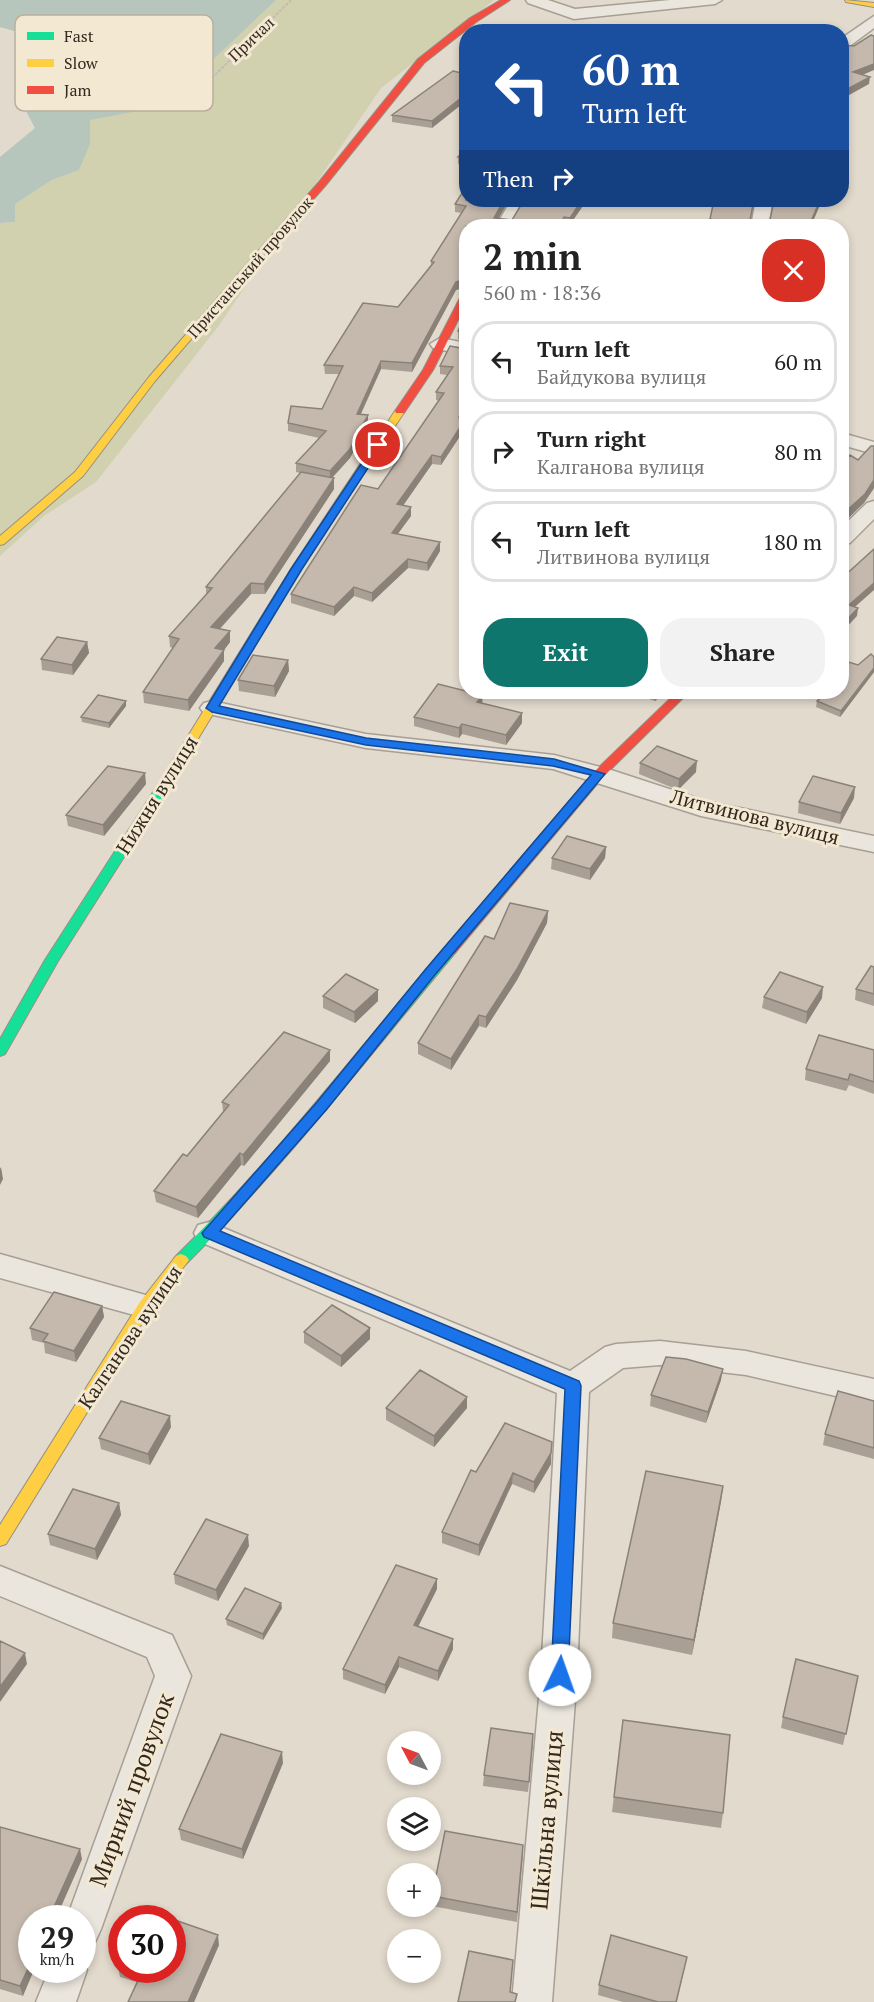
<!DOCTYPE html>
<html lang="en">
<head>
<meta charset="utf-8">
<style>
  body { margin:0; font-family:"PT Serif",serif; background:#f2f2f2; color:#222; height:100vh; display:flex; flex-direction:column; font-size:22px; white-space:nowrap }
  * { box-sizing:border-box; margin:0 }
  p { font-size:20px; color:#767676 }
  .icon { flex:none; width:33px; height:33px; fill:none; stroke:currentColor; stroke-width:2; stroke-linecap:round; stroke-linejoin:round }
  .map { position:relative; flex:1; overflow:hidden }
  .drawer { position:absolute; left:459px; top:219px; width:390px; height:480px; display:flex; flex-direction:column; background:#fff; border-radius:24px; box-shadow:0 3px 9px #0003 }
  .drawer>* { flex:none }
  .hud { position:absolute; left:459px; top:24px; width:390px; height:183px; border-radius:24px; box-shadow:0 3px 9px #0003; background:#1a4fa0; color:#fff; overflow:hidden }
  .needle { width:39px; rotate:311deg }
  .buttons { position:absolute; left:387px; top:1731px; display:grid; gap:12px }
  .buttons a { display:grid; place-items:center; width:54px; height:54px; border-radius:50%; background:#fff; box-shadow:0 3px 9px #0003; font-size:30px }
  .speed { position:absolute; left:18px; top:1905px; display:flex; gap:12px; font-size:30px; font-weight:700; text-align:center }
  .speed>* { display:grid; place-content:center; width:78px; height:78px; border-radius:50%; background:#fff; box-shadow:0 3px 9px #0003; line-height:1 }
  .speed small { font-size:15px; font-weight:400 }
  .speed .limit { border:9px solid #d22; background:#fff; color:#111 }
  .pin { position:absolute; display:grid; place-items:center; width:51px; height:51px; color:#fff; margin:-26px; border:3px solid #fff; border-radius:50%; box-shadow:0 2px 6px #0007 }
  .me { position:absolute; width:66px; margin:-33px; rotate:3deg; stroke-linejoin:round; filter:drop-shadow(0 0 4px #0008) }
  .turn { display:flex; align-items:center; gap:21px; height:126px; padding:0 24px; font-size:27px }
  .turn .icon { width:78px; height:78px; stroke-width:2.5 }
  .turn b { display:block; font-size:42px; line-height:51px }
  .then { display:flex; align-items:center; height:57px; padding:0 24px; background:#0003; gap:12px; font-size:22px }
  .round { display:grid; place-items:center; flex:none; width:63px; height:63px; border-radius:24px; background:#f2f2f2 }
  .head { display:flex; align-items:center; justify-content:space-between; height:102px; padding:0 24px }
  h1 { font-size:36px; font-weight:700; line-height:45px }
  .action { display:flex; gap:12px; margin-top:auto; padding:12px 24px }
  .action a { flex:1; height:69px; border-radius:24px; background:#0f766e; color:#fff; font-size:24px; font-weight:700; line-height:69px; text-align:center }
  .action a+a { background:#f2f2f2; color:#222 }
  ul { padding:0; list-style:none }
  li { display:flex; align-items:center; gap:18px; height:81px; margin:0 12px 9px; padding:0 12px; border:3px solid #e0e0e0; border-radius:24px }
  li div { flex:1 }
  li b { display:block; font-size:22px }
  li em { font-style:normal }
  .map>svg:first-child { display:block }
  .green { fill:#d1d0af }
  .water { fill:#b7c6bd }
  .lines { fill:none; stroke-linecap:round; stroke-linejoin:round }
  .street-casing { stroke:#a79f95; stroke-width:3 }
  .fast-casing { stroke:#968f85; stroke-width:2 }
  .slow-casing { stroke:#968f85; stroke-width:2 }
  .jam-casing { stroke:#968f85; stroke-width:2 }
  .path { stroke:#c2bcb4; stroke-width:2; stroke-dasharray:3 1.5; stroke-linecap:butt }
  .street { fill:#eae5dd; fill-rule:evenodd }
  .fast { fill:#16e098; fill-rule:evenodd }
  .slow { fill:#ffcf43; fill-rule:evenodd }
  .jam { fill:#f24e42; fill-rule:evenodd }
  .wall { fill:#a99f95 }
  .shaded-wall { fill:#8a8279 }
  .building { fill:#c5b9ad; stroke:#8a8279; stroke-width:1.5 }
  .route { fill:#1a73e8; stroke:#114b97; stroke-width:1.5 }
  .labels { text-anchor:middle; stroke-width:6; stroke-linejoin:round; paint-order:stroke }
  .far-street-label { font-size:16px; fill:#34281e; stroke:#f3e8d2 }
  .street-label { font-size:20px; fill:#34281e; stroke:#f3e8d2 }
  .near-street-label { font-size:24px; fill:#34281e; stroke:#f3e8d2 }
  .key { fill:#f3e8d2; stroke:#baae9c; stroke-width:1.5 }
  .key-label { font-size:16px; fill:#34281e }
</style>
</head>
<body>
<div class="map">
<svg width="874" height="2002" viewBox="0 0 874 2002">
  <rect width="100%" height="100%" fill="#e2dacc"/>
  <path class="green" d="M0,0L233,39L276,0H494L381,88L217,328L96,482L44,516L0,556V223L15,222V204L52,180L76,171L86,100L21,102L31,76L74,60L50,41L0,27Z"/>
  <path class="water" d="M0,0H276L200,72L176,80L166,70L148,73L115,90L125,101L155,102L143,110L90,120V144L79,170L52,180L15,204V222L0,223V157L35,128L21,102L31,76L74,60L50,41L0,27Z"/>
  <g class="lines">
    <g class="street-casing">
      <path id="street" d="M526,0H548L575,9L670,0H722L715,4L574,19L528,3Z
        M874,16V28L847,48L842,50V38Z
        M511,200H528L512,226H496Z
        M756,200H773L768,226H751Z
        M440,338L466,343V355L433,348L430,344Z
        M842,433L874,442V454L842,445Z
        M874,501V519L850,543L842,544V527L867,503Z
        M212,701L366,734L554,755L608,769L706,801L874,836V852L701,816L553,769L366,748L204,713L200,708L204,703Z
        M209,1222L570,1371L605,1347L616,1344L660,1341L746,1351L874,1379V1405L746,1375L660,1365L623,1368L589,1392L577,1675L552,2002H512L541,1675L557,1393L198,1241L194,1233L198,1225Z
        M0,1254L156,1298L160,1306L156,1314L145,1318L0,1278Z
        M0,1566L172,1635L191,1676L101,1929L95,1942L82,1947V1918H67L155,1676L147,1657L0,1596Z
        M82,1959L87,1970L76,2002H36L49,1970H82Z"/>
    </g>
    <g class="fast-casing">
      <path id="fast" d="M170,771L176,775L58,961L5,1054L0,1056V1039L45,960L164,775Z
        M450,946L455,947L457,950L455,953C367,1058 284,1167 186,1264H176L173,1260L176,1256C273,1160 357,1052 445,947Z"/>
    </g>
    <g class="slow-casing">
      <path id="slow" d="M845,0L874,3V7L846,2Z
        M260,249L267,251L155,381L83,476L4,544L0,545V536L75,472L149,377Z
        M400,408L405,411L301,569L176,775L174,778H166L164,775L291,569L395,411Z
        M181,1254L186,1256L189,1260L186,1264L150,1310L6,1544L0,1546V1525L140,1302L176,1256Z"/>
    </g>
    <g class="jam-casing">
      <path id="jam" d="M501,0H510L476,22L424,63L325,186L266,253H260V249L319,182L418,59L470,18Z
        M466,293V304L433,370L404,413H396L395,411L423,370L461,296Z
        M677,692H689L603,777L455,953H445L443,950L445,947L595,771Z"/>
    </g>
    <path class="path" d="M212,78L291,0"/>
    <use href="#street" class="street"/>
    <use href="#fast" class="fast"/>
    <use href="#slow" class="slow"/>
    <use href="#jam" class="jam"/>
  </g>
  <path class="wall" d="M453,71L432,128L392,122V115Z
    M466,148V166L458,164V157Z
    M466,200H509L498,219L512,220L524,200H587L569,226L564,225L563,226H466V287L456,290L412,372L381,369L361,414L368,424L350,458L332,478L334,489L265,594H251L220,629L230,631V642L224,650V661L189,711L144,703L143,692L173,648L170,647L169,636L206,595V587L300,473L296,472V463L319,438L288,431V423L322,409L339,374H325L324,365L398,307L431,265V261L462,213L455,212V204Z
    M822,200L811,226H709L710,219L770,220Z
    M466,312V341L458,339V331Z
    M466,348V414L464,417L466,418V427L441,465L432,464L403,505L411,516L397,534L440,542V551L428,571L408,568L372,602L354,596L334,616L291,603V594L378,489L439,401L436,400V392L447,375L440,374V366Z
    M874,446V488L864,503L843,523L842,522V467L858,460Z
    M87,642L89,653L73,675L42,670L41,659Z
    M874,657V672L840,717L816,707L817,701L822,697L809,692H842L858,665Z
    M288,660L289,671L275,697L239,691L238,680Z
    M628,692H664L655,701Z
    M482,703L522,713V723L506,745L462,734L459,738L414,726V717Z
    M126,706L109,728L82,722L81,717Z
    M640,763L696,772L678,790L639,774Z
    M146,784L104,836L68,826L66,815Z
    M854,798L840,824L798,813L799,802Z
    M606,847L605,858L590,880L551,869L552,858Z
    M548,911L547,923L517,980L486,1028L479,1026L451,1070L418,1054V1043L494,939Z
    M874,967V1006L855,1000L856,989Z
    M323,996L378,1001L355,1023L323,1008Z
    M764,997L822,998L806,1024L762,1008Z
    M330,1050V1061L244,1166L241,1165L198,1218L156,1202L154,1191L187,1156L223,1112L222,1102Z
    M874,1050V1094L849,1085L846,1091L805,1080L806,1069Z
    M102,1306L104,1317L76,1362L45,1353L44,1343L32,1340L30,1328Z
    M304,1332L370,1339L341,1367L304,1343Z
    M721,1380L706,1423L650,1406L651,1395Z
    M874,1401V1459L823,1445L825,1434Z
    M386,1408H467L434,1447L386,1420Z
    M171,1427L150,1465L101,1449L99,1438Z
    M552,1442L551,1464L534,1493L512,1484L479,1556L442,1543V1532L476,1472Z
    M723,1486L692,1655L612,1638L613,1623Z
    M119,1503L121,1515L97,1560L50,1545L48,1534Z
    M249,1546L218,1601L175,1584L174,1574Z
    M437,1589L418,1626L453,1639V1649L438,1681L399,1667L385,1694L343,1679V1669Z
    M282,1608L263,1640L227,1625L226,1619Z
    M858,1676L843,1745L781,1728L783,1717Z
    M623,1720L723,1813L721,1828L612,1812Z
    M533,1745L528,1792L483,1786L484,1775Z
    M283,1763L243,1859L181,1840L179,1829Z
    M0,1827L82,1859L56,1918H32L23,1996L0,1989Z
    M523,1856L517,1922L432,1906V1896Z
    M219,1945L194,2002H128L137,1982L120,1977L118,1967L122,1960V1970H172Z
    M687,1957L677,2002H623L598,1995L599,1985Z"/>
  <path class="shaded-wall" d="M874,64V70L853,79V72Z
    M870,77L869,84L842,99V92Z
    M466,94V101L432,128V121Z
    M504,200H509L494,226V218Z
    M582,200H587L569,226L570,218Z
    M820,200H822L811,226H809Z
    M564,217L563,226H560Z
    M466,279V287L456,290L412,372V363L456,282Z
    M846,298L845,305L842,315V310Z
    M381,361V369L357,422V414Z
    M466,406V414L459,425V417Z
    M368,415V424L350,458L330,480V471Z
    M466,418V427L441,465V457Z
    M432,455V464L398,513L397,504Z
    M334,478V489L265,594L264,584Z
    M874,480V488L864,503L843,523L844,513Z
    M411,507V516L392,542V533Z
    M440,542V551L428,571L427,563Z
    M408,559V568L372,602V593Z
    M251,583V594L212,637L211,627Z
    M874,583V590L848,613L849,605Z
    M354,587V596L334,616V607Z
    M858,608L857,616L842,632V625Z
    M230,631V642L224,650V661L189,711L188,700L215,648Z
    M87,642L89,653L73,675L72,665Z
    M288,660L289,671L275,697L274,686Z
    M874,668V672L840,717L841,711Z
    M655,692H664L655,701Z
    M483,695L482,704L477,702Z
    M126,701V706L109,728V723Z
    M522,713V723L506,745V735Z
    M462,724V734L459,738V728Z
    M697,761L696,772L678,790L679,779Z
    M145,773L146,784L104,836L103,825Z
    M855,787L854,798L840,824L841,813Z
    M606,847L605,858L590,880V869Z
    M548,911L547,923L517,980L486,1028V1017Z
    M823,987L822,998L806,1024L807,1012Z
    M378,990V1001L355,1023L354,1012Z
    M479,1015V1026L451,1070V1059Z
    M330,1050V1061L244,1166L243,1155Z
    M240,1153L241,1165L198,1218L196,1207Z
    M1,1167L3,1179L0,1185V1169Z
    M102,1306L104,1317L76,1362L74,1351Z
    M370,1328V1339L341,1367V1356Z
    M723,1369L721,1380L706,1423L708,1412Z
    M467,1397V1408L434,1447V1436Z
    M170,1416L171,1427L150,1465L148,1454Z
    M551,1453V1464L534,1493V1482Z
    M513,1473L512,1484L479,1556V1545Z
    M723,1486L721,1502L692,1655L694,1640Z
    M119,1503L121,1515L97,1560L95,1549Z
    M248,1535L249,1546L218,1601L216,1590Z
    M437,1579V1589L414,1635V1625Z
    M281,1603L282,1608L263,1640V1634Z
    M453,1639V1649L438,1681V1671Z
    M25,1653L27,1664L0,1702V1687Z
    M399,1657V1667L385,1694V1685Z
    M282,1752L283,1763L243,1859L242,1849Z
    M80,1849L82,1859L56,1918H49Z
    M218,1935L219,1945L194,2002H188Z
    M32,1960V1970H34L23,1996L20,1986Z"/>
  <path class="building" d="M871,35L874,36V64L853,72L870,77L842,92V45L854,46Z
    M453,71L466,74V94L432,121L392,115Z
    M466,148V158L458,157Z
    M466,187V200H504L494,218L512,220L524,200H582L570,218L564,217L560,226H466V279L456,282L412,363L381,361L357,414L368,415L350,449L330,471L296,463L326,431L288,423L291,406L322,409L343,366L324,365L363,303L398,307L434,262L431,261L466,206L455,204Z
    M714,200H754L750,220H770L774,200H820L809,226H711L714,220L710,219Z
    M842,297L846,298L842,310Z
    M466,312V333L458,331Z
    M450,346L466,349V348V406L459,417L466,418L441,457L432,455L397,504L411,507L392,533L440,542L427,563L408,559L372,593L354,587L334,607L291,594L361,485L378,489L444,393L436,392L453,367L440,366Z
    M871,446H874V480L865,494L844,513H842V467L850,455L858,460Z
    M301,472L334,478L264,584L251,583L211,627L230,631L215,648L224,650L188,700L143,692L179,639L169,636L212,588L206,587Z
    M874,549V583L849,605L858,608L842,625V578Z
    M57,637L87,642L72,665L41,659Z
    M871,654L874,657V668L841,711L817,701L826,693L823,692H842V660L858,665Z
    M253,655L288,660L274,686L238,680Z
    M438,684L466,691V692L483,695L477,702L522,713L506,735L462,724L459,728L414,717Z
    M98,695L126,701L109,723L81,717Z
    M657,746L697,761L679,779L640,763Z
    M108,766L145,773L103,825L66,815Z
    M813,776L855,787L841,813L799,802Z
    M567,836L606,847L590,869L552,858Z
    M510,903L548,911L517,969L486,1017L479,1015L451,1059L418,1043L485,936L494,939Z
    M871,966L874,967V994L856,989Z
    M780,972L823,987L807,1012L764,997Z
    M346,974L378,990L354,1012L323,996Z
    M284,1032L330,1050L243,1155L240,1153L196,1207L154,1191L183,1154L187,1156L229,1105L222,1102Z
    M819,1035L874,1050V1082L850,1074L848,1080L806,1069Z
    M54,1292L102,1306L74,1351L43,1341L48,1334L30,1328Z
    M332,1305L370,1328L341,1356L304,1332Z
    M666,1357L686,1359L723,1369L708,1412L651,1395Z
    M420,1370L467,1397L434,1436L386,1408Z
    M838,1391L874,1401V1448L825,1434Z
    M121,1401L170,1416L148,1454L99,1438Z
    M505,1423L552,1442L551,1453L534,1482L513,1473L479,1545L442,1532L471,1470L476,1472Z
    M646,1471L723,1486L694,1640L613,1623Z
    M73,1489L119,1503L95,1549L48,1534Z
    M206,1519L248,1535L216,1590L174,1574Z
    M396,1565L437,1579L414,1625L453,1639L438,1671L399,1657L385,1685L343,1669Z
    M245,1588L281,1603L263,1634L226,1619Z
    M0,1641L25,1653L0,1687Z
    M796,1659L858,1676L846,1734L783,1717Z
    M623,1720L730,1735L723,1813L614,1797Z
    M491,1728L533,1734L529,1782L484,1775Z
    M221,1734L282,1752L242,1849L179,1829Z
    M0,1827L80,1849L49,1918H32V1960L20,1986L0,1980Z
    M445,1831L523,1845L517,1912L432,1896Z
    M145,1909L172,1918H141Z
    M172,1919L218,1935L188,2002H128L141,1974L127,1970H172Z
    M611,1935L687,1957L676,2002H658L599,1985Z
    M469,1951L513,1960L510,1992L517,1994L515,2002H458Z
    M122,1960V1968L118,1967Z"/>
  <path class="route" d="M375,443L383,445L302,569L219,706L366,738L554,759L605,774L434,976L327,1109L220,1231L579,1381L581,1386L568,1675L566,1681L560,1683L553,1681L551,1675L565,1389L204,1237L202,1233L317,1102L425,970L591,775L553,766L366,745L212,712L206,708L291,569Z"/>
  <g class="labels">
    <g class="far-street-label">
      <text transform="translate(251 39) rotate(-44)" y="6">Причал</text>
      <text transform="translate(250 267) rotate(-49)" y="6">Пристанський провулок</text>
    </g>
    <g class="street-label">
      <text transform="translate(157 795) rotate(-58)" y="7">Нижня вулиця</text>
      <text transform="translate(755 817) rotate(14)" y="7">Литвинова вулиця</text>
      <text transform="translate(130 1337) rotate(-56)" y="7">Калганова вулиця</text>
    </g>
    <g class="near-street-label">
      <text transform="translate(132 1790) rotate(-70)" y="8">Мирний провулок</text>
      <text transform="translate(547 1820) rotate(-85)" y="8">Шкільна вулиця</text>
    </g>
  </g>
  <rect x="15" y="15" width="198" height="96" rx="9" class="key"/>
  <rect x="27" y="32" width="27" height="8" fill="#16e098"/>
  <rect x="27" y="59" width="27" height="8" fill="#ffcf43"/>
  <rect x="27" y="86" width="27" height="8" fill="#f24e42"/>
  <g class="key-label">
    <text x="64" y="42">Fast</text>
    <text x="64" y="69">Slow</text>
    <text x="64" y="96">Jam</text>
  </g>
</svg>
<div class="buttons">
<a><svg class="needle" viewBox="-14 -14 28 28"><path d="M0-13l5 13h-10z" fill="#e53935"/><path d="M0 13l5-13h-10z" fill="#767676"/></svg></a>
<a><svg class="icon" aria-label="layers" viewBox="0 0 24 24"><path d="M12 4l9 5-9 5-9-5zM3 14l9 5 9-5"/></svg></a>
<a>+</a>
<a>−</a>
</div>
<div class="speed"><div>29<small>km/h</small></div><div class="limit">30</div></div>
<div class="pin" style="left:378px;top:445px;background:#d93025"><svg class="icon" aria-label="arrive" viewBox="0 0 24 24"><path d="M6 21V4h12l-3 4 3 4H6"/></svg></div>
<svg class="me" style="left:560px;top:1675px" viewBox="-20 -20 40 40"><circle r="19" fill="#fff"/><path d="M0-13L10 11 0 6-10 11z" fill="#1a73e8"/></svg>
<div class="hud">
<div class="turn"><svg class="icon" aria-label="left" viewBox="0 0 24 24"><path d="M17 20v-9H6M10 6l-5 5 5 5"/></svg><div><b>60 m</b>Turn left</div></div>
<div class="then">Then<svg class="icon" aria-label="right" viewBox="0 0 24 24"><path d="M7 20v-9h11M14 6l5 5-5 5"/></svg></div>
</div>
<section class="drawer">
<div class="head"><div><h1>2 min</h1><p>560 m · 18:36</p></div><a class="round" style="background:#d93025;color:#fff"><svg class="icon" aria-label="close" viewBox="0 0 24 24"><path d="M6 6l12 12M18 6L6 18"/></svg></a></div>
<ul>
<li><svg class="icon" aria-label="left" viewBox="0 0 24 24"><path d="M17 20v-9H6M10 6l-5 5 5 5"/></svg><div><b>Turn left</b><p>Байдукова вулиця</p></div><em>60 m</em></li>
<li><svg class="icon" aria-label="right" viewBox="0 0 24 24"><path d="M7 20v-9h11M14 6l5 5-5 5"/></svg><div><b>Turn right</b><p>Калганова вулиця</p></div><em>80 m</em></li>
<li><svg class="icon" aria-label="left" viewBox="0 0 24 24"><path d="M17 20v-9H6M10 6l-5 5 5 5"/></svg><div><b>Turn left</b><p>Литвинова вулиця</p></div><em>180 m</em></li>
</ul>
<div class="action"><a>Exit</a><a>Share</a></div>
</section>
</div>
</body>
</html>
